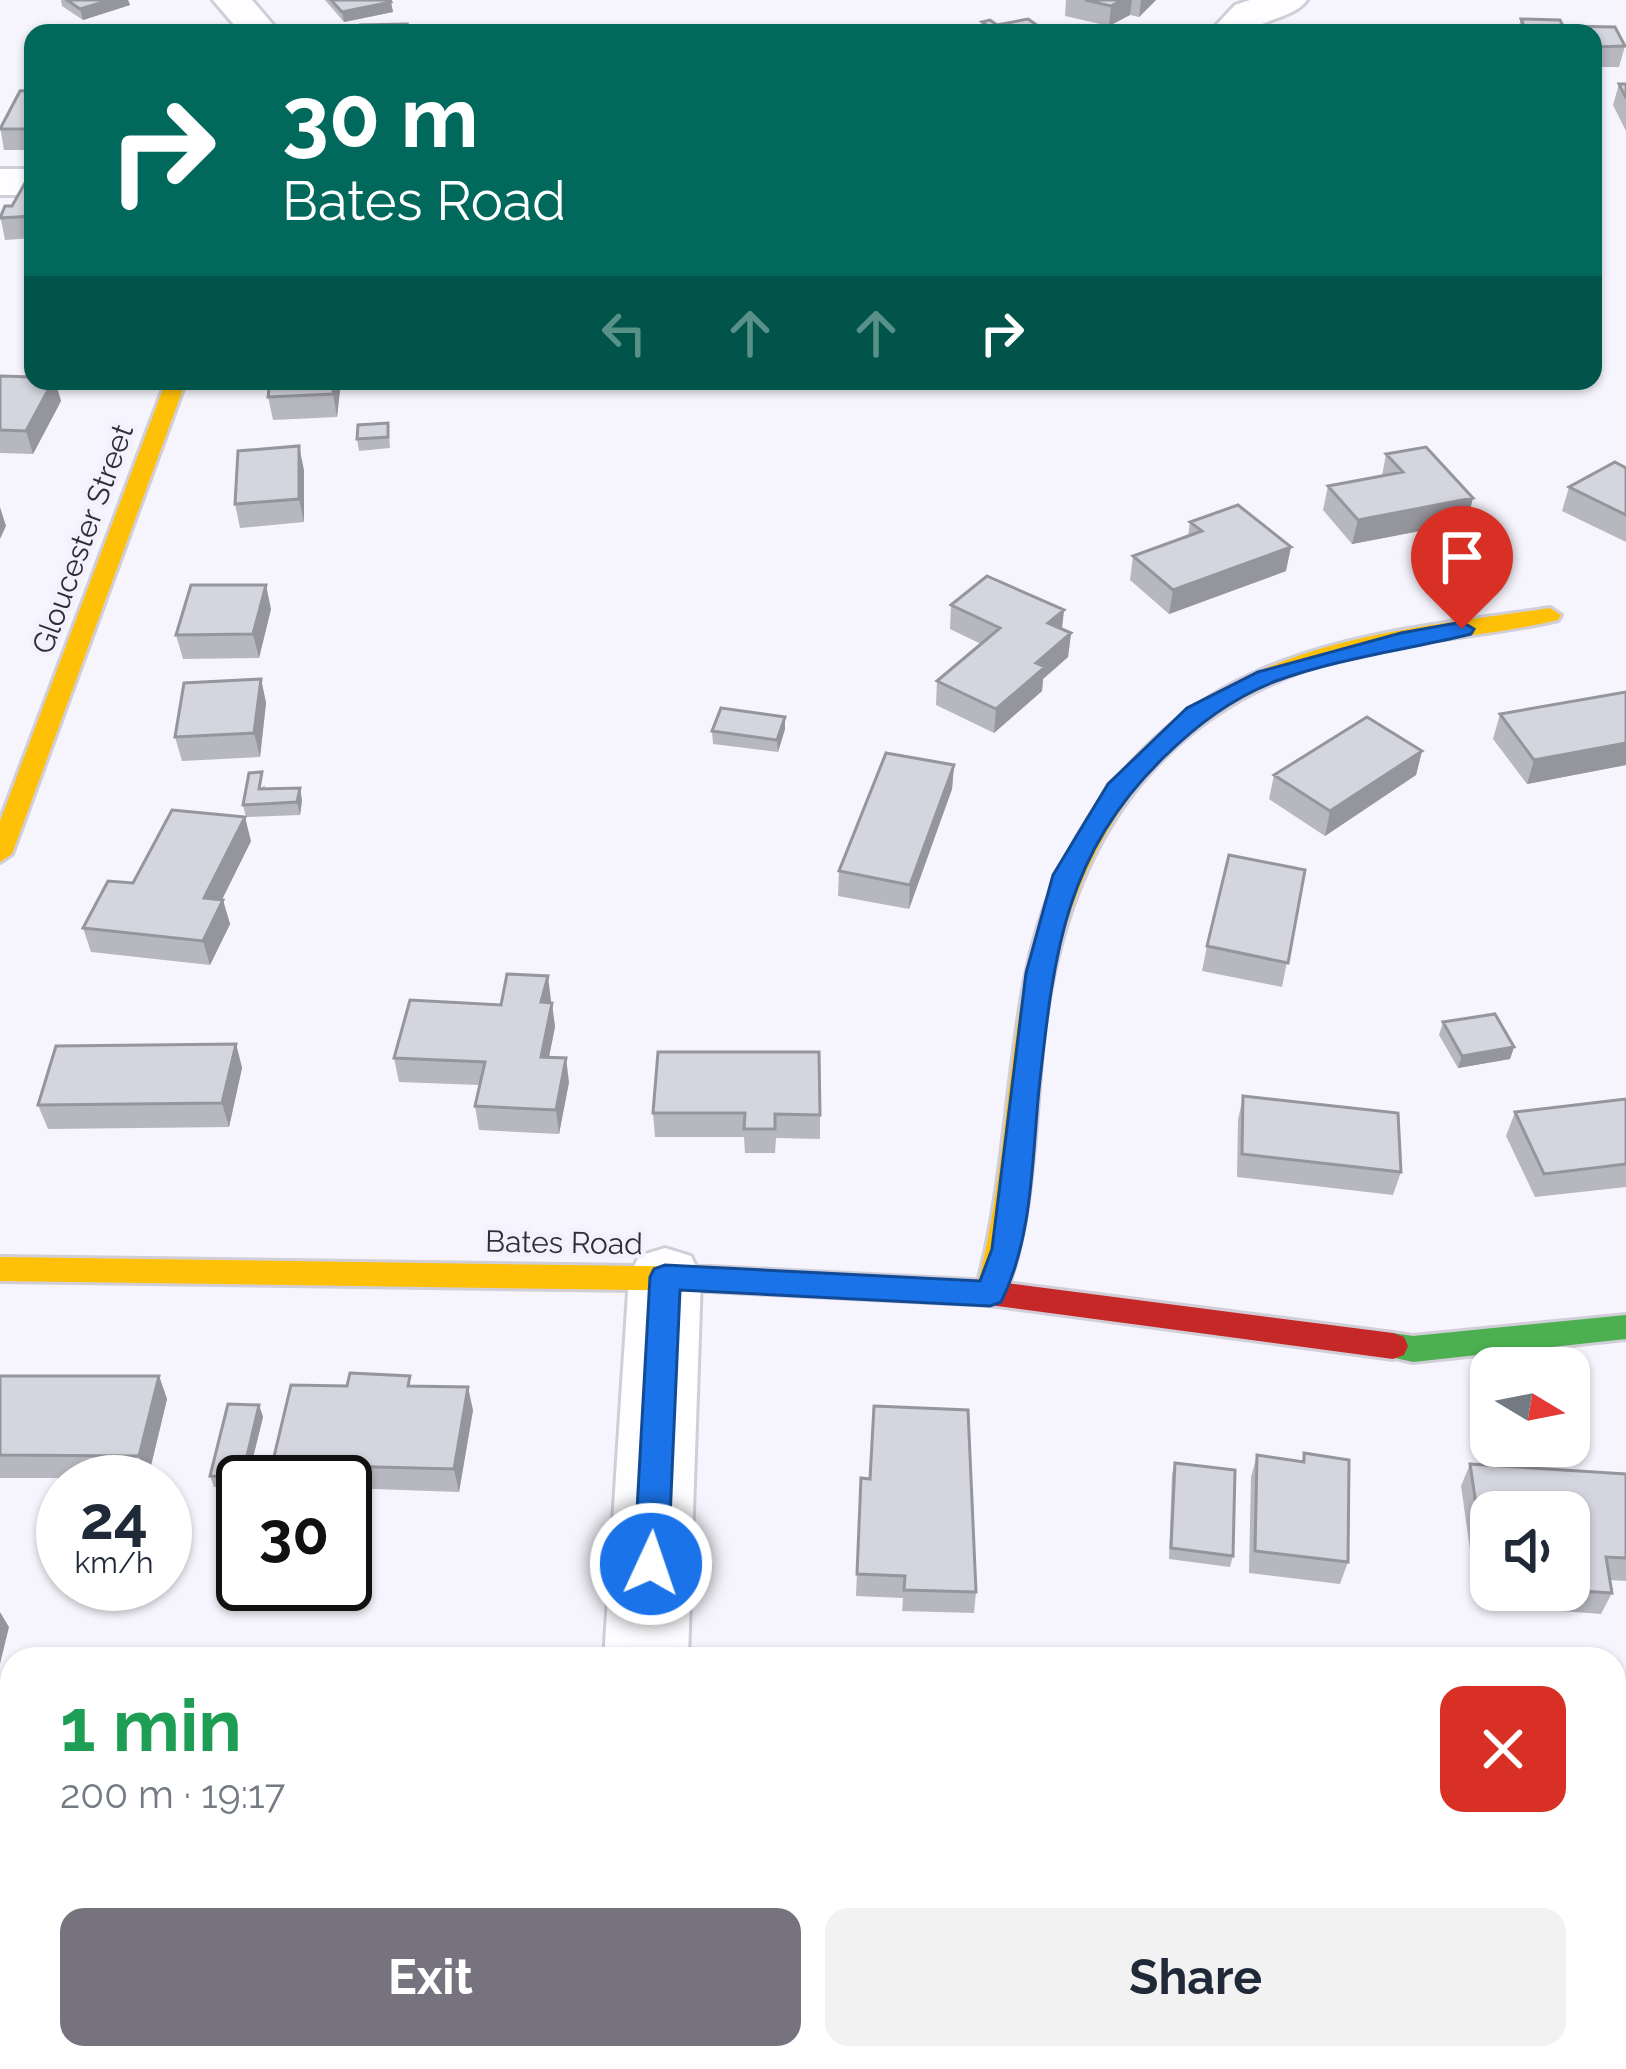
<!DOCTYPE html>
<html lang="en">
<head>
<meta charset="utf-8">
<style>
  body { margin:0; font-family:Raleway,sans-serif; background:#f2f2f3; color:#1f2937; height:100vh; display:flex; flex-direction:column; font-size:45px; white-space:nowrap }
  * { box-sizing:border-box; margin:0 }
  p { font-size:39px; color:#747a83 }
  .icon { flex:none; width:66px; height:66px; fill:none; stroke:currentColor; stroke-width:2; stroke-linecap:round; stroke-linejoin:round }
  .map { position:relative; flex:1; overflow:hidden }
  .panel { position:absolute; left:0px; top:1647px; width:1626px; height:423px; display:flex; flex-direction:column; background:#fff; border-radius:36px 36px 0 0; box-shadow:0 3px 9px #0004 }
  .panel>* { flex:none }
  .guide { position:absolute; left:24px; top:24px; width:1578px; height:366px; border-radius:24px; box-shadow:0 3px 9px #0004; background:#00695c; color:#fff; overflow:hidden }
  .needle { width:78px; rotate:100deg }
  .fabs { position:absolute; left:1470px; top:1347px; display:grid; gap:24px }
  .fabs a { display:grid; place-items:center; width:120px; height:120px; border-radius:24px; background:#fff; box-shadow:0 3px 9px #0004; font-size:60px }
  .speed { position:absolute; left:36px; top:1455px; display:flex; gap:24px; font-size:60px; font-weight:700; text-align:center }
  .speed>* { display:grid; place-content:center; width:156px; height:156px; border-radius:50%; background:#fff; box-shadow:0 3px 9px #0004; line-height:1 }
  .speed small { font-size:30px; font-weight:400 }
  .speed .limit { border:6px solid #111; border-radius:18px; background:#fff; color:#111 }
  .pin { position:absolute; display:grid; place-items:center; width:102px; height:102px; color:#fff; margin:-123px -51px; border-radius:50% 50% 50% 0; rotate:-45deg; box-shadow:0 0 12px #0007 }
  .pin .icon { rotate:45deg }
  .me { position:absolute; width:132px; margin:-66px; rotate:3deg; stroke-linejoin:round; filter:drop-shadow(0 0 9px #0008) }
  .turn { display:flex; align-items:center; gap:42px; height:252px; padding:0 60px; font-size:54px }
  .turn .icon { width:156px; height:156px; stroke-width:2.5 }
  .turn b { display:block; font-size:84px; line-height:102px }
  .lanes { display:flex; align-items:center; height:114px; padding:0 60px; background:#0003; justify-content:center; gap:60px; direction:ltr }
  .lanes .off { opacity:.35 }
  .round { display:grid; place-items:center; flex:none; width:126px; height:126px; border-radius:24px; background:#f2f2f3 }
  .head { display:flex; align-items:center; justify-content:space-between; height:204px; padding:0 60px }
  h1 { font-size:72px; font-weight:700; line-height:90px; color:#1e9e55 }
  .primary-button { display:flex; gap:24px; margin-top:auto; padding:24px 60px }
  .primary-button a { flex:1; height:138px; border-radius:24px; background:#76737f; color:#fff; font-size:48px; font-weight:700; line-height:138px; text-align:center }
  .primary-button a+a { background:#f2f2f3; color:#1f2937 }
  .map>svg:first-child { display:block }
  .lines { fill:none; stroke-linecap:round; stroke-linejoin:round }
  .street-casing { stroke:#d1ced8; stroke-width:6 }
  .fast-casing { stroke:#d1ced8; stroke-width:6 }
  .slow-casing { stroke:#d1ced8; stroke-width:6 }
  .jam-casing { stroke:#d1ced8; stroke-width:6 }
  .street { fill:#fefdff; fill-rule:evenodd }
  .fast { fill:#4caf50; fill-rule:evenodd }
  .slow { fill:#ffc107; fill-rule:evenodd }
  .jam { fill:#c62828; fill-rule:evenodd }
  .wall { fill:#b7b7c0; fill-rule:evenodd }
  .shaded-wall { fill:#95959c }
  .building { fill:#d5d5df; stroke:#95959c; stroke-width:3 }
  .route { fill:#1a73e8; stroke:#114b97; stroke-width:3 }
  .labels { text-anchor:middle; stroke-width:9; stroke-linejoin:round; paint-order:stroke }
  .street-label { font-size:30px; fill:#312e3b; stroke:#f4f1ff }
</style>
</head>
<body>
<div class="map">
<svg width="1626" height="2069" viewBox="0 0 1626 2069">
  <rect width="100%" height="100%" fill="#f6f4fc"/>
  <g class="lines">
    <g class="street-casing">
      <path id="street" d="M213,0H252L280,33H241Z
        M1250,0H1307C1294,18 1266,17 1249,33H1209L1235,5Z
        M0,169H33V195H0Z
        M665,1248L691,1256L701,1277L688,1659H604L629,1277L639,1256Z
        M748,2058H846L850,2069H752Z"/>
    </g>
    <g class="fast-casing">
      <path id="fast" d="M1626,1315V1339L1413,1362L1382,1355L1378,1346L1382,1337L1393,1333L1413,1336Z"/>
    </g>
    <g class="slow-casing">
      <path id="slow" d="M166,381H186L12,854L0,862V821Z
        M1550,608L1561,615L1558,620C1487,637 1413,639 1342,658C1151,711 1064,852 1043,1041C1035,1116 1034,1235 1001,1302L990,1305L979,1302L975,1293C1004,1190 1005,1084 1025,979C1050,847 1132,727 1257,672C1348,631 1452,623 1550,608Z
        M0,1257L711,1267L722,1271L726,1279L722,1287L711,1291L0,1281Z"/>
    </g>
    <g class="jam-casing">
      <path id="jam" d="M711,1267L990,1281L1393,1333L1404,1337L1408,1346L1404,1355L1393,1359L990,1305L711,1291L700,1287L696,1279L700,1271Z"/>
    </g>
    <use href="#street" class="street"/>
    <use href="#fast" class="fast"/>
    <use href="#slow" class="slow"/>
    <use href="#jam" class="jam"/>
  </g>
  <path class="wall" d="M61,0H128L130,5L83,20L62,6Z
    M325,0H390L393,12L344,22Z
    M1066,0H1156L1139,17L1130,15L1109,26L1065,16Z
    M1521,19L1560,20L1563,26L1615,27L1625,46L1619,67H1593V33H1517Z
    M1619,84H1626V131L1613,105Z
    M33,90V150H4L0,126Z
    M33,183V238L5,240L0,215L12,206Z
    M0,376L33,381H55L61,401L33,454L0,453Z
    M341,381L337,417L273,420L268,397Z
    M389,435L390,448L359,451L357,439Z
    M1386,454L1467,522L1352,544L1323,510L1328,486L1382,476Z
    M1626,468V542L1562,511L1569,487Z
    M304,470V522L240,528L235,504Z
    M1190,522L1286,571L1169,614L1130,580L1133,556L1188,536Z
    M951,605L1064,610L1062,629L1071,633L1068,657L1043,679L1042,691L994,733L936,705L937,681L981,644L950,629Z
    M271,609L259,658L183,659L176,635Z
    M261,679L266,703L260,757L182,761L175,737Z
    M1626,692V765L1527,784L1493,739L1500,714Z
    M785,729L778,752L713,744L712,731Z
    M1422,751L1416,775L1325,836L1269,799L1274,775Z
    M954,765L952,789L909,909L838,896L839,871Z
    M265,785L264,789L302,800L300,815L246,817L243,805Z
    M251,841L222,899L230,924L210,965L91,952L83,928L133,883Z
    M1305,870L1282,987L1202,971L1207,946Z
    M551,1001L555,1027L549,1057L569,1082L559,1134L479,1130L475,1106L479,1085L399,1082L394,1058L501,1005Z
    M1443,1022L1514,1047L1510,1059L1458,1068L1439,1035Z
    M236,1044L242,1068L229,1127L48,1129L38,1105Z
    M1243,1096L1401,1172L1393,1195L1237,1177L1238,1120Z
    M1626,1099V1187L1535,1197L1506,1136L1515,1112Z
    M653,1113L820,1115V1139L776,1138L775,1153H745L744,1137H655Z
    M0,1376H159L167,1399L148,1478H0Z
    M413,1386L473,1410L459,1492L346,1488L345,1491V1482H268Z
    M259,1405L263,1417L247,1482H243V1488L214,1487L210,1476Z
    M1304,1453L1348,1562L1340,1584L1249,1573L1251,1477L1257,1455L1302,1462Z
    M1175,1463L1233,1556L1230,1567L1169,1559L1172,1474Z
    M1470,1464L1626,1474V1581L1610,1580L1612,1593L1601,1614L1478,1605L1461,1486ZM1491,1512L1569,1590H1491Z
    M861,1478L976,1592L974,1613L902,1611L903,1598L856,1596Z
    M1176,2058H1240L1228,2069H1185Z"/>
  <path class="shaded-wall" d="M110,0H128L130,5L83,20L80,9Z
    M1122,0H1132L1130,15L1109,26L1111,6Z
    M1141,0H1156L1139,17Z
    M391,2L393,12L344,22L342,12Z
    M53,381H55L61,401L33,454L26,431Z
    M334,381H341L337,417L333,394Z
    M299,446L304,470V522L299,499Z
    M1473,498L1467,522L1352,544L1358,520Z
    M0,507L6,526L0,539Z
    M1291,547L1286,571L1169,614L1173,590Z
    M266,585L271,609L259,658L253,634Z
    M1064,610L1061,634L1048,623Z
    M1071,633L1068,657L1043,679L1042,691L994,733L996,709L1036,663Z
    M261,679L266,703L260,757L254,733Z
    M785,717V729L778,752L777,740Z
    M1626,743V765L1527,784L1534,760Z
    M1422,751L1416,775L1325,836L1330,811Z
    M954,765L952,789L909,909L910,885Z
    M300,788L302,800L300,815L297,802Z
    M245,817L251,841L211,922L204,898Z
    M223,900L230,924L210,965L203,941Z
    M548,976L551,1001L545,1026L541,1002Z
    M552,1003L555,1027L544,1081L541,1057Z
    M236,1044L242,1068L229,1127L222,1103Z
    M1514,1047L1510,1059L1458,1068L1462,1056Z
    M566,1058L569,1082L559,1134L556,1110Z
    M159,1376L167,1399L148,1478L139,1456Z
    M468,1387L473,1410L459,1492L454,1469Z
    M259,1405L263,1417L247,1482H244L242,1477Z
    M339,1466L344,1482H336Z
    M0,1612L9,1627L0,1664Z
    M1228,2058H1240L1228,2069H1216Z"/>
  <path class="building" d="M67,0H110L80,9Z
    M331,0H390L391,2L342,12Z
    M1085,0H1122L1111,6Z
    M1028,19L1048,33H961L989,27L982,22L990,20L997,25Z
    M1521,19L1560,20L1563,26L1615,27L1625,46L1593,47V33H1527Z
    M407,24L405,33H358L360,25Z
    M1619,84H1626V98Z
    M33,90V129H0L20,91Z
    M25,183H33V216L0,218L5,206H12Z
    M0,376L33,377V381H53L26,431L0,430Z
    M270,381H334L333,394L268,397Z
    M388,423V437L357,439L358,425Z
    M299,446V499L235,504L238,451Z
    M1426,447L1473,498L1358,520L1328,486L1403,472L1386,454Z
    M1615,462L1626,468V515L1569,487Z
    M1238,505L1291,547L1173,590L1133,556L1202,531L1190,522Z
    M987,576L1064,610L1048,623L1071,633L1036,663L1045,667L996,709L937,681L1000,628L951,605Z
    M191,585H266L253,634L176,635Z
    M261,679L254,733L175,737L184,683Z
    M1626,692V743L1534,760L1500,714Z
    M721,708L785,717L777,740L712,731Z
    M1367,717L1422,751L1330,811L1274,775Z
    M886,753L954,765L910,885L839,871Z
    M262,772L259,789L300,788L297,802L243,805L249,773Z
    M172,810L245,817L204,898L223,900L203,941L83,928L108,881L133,883Z
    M1229,855L1305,870L1288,963L1207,946Z
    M507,974L548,976L541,1002L552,1003L541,1057L566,1058L556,1110L475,1106L485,1062L394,1058L410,1000L501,1005Z
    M1495,1014L1514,1047L1462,1056L1443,1022Z
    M236,1044L222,1103L38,1105L56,1046Z
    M658,1052H819L820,1115L775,1114V1129H744L745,1113H653Z
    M1243,1096L1398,1113L1401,1172L1242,1154Z
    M1626,1099V1164L1544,1174L1515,1112Z
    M350,1373L410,1376L408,1386L468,1387L454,1469L339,1466L336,1482H268L291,1385L347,1386Z
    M0,1376H159L139,1456L0,1455Z
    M228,1404L259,1405L242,1477L210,1476Z
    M874,1406L968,1410L976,1592L904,1590L905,1576L857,1574L861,1478L870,1479Z
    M1304,1453L1349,1460L1348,1562L1255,1551L1257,1455L1304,1462Z
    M1175,1463L1235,1470L1233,1556L1171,1548Z
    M1470,1464L1626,1474V1558L1606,1557L1612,1593L1569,1590V1512H1491V1584H1488Z
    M1197,2058H1228L1216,2069H1206Z"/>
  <path class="route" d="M1462,622L1474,629L1471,634C1406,650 1339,658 1276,681C1232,698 1197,725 1164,757C1063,856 1054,955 1039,1089C1032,1159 1033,1238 1001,1302L990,1306L680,1290L668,1564L663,1574L651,1579L639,1574L634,1564L650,1277L654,1269L665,1265L980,1281L992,1249L1026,973L1053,875L1108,784L1187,708L1258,672L1401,633Z"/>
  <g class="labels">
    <g class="street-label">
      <text transform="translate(83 539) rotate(-70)" y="10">Gloucester Street</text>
      <text transform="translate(564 1243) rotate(1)" y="10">Bates Road</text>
    </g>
  </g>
</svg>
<div class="fabs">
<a><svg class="needle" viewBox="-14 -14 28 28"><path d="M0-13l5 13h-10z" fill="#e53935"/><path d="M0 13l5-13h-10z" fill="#747a83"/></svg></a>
<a><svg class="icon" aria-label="sound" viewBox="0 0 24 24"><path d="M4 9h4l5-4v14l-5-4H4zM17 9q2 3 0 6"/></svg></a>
</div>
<div class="speed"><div>24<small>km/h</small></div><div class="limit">30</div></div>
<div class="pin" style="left:1462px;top:629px;background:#d93025"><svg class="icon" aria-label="arrive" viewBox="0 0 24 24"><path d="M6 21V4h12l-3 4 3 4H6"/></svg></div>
<svg class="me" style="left:651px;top:1564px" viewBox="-20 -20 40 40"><circle r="17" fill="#1a73e8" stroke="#fff" stroke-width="3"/><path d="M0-11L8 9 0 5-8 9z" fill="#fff"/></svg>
<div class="guide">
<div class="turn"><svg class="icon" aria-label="right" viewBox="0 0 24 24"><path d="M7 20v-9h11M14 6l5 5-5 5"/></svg><div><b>30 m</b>Bates Road</div></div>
<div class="lanes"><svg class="icon off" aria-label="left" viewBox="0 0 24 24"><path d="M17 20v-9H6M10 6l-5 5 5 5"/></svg><svg class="icon off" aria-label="ahead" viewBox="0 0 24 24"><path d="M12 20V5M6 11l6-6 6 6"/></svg><svg class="icon off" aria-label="ahead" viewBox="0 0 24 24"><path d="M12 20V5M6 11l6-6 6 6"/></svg><svg class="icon" aria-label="right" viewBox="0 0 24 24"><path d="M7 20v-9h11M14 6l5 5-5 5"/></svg></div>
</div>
<section class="panel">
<div class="head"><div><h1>1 min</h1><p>200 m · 19:17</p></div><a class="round" style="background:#d93025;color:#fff"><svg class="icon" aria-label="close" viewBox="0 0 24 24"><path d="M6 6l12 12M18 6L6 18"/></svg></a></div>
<div class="primary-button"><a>Exit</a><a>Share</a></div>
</section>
</div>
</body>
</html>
